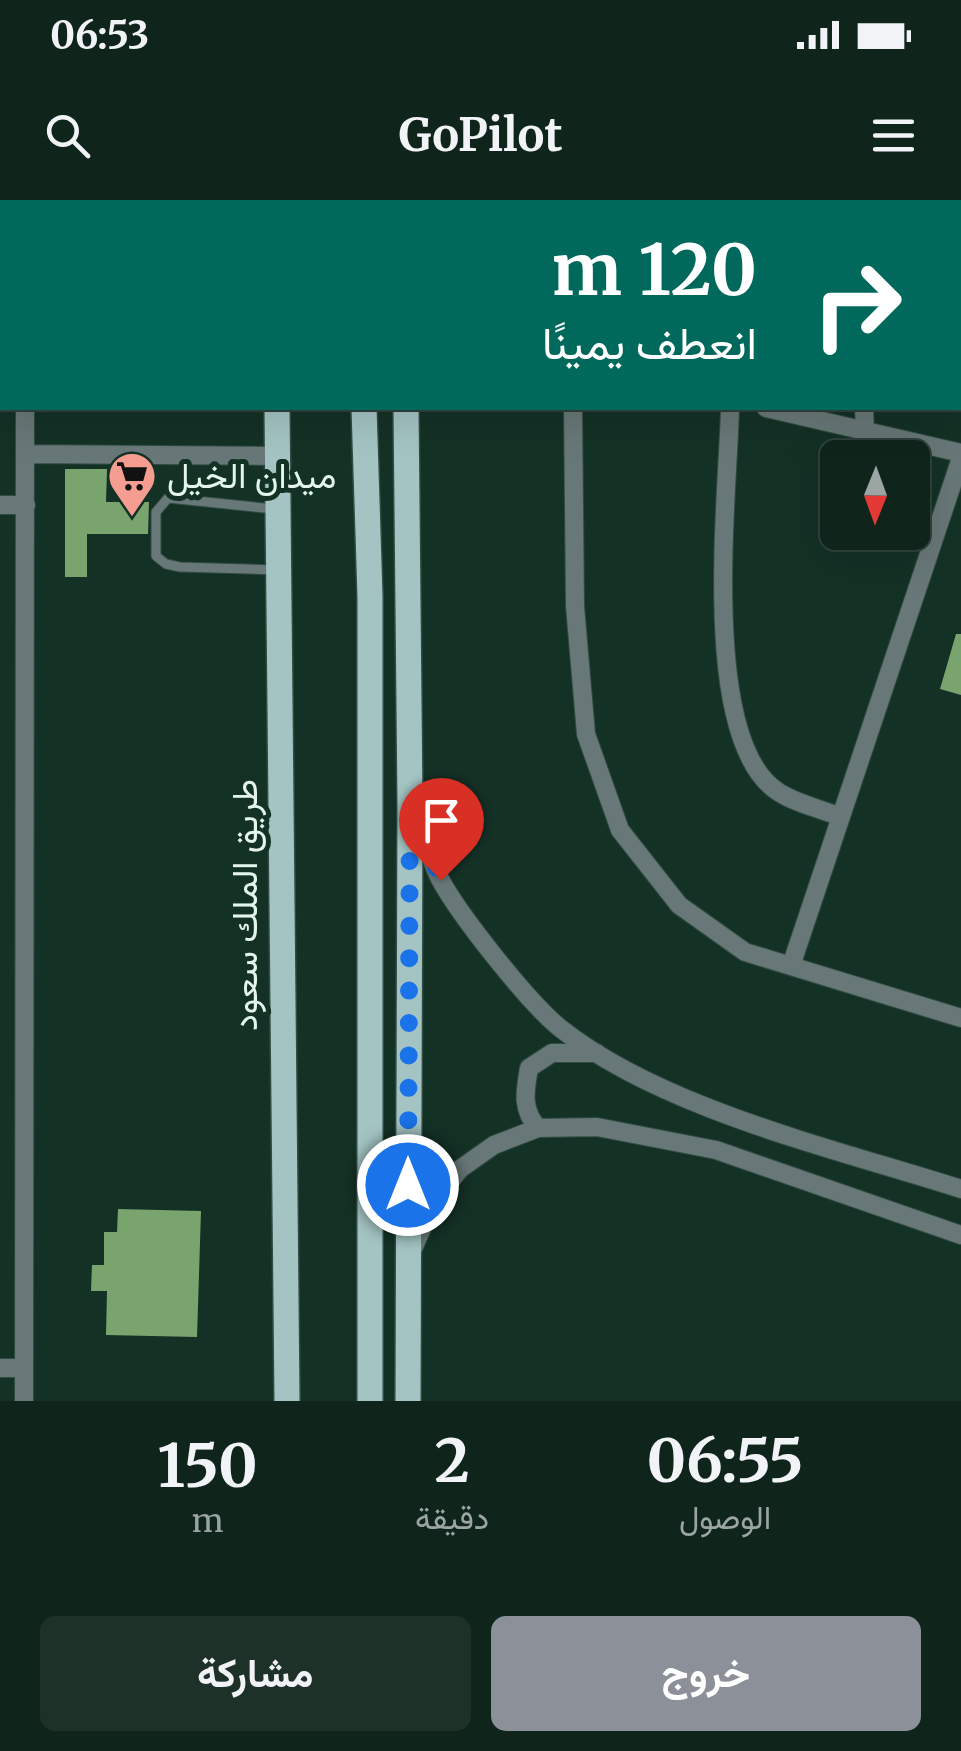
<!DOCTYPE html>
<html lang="ar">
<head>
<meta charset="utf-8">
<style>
  body { margin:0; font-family:Merriweather,Vazirmatn,serif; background:#1d3129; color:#f1f3f6; direction:rtl; height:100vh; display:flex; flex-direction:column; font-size:38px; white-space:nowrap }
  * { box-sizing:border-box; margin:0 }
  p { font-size:32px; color:#9ba5a3 }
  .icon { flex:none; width:55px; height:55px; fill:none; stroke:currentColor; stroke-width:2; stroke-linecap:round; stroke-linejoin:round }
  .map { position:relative; height:1201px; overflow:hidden; direction:ltr }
  .drawer { display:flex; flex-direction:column; background:#0f251c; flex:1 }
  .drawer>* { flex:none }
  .banner { position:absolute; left:0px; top:0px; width:962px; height:210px; box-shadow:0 10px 40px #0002,0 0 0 2px #2f423b; direction:rtl; background:#00695c; color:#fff; overflow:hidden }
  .needle { width:65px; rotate:181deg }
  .buttons { position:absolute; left:820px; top:240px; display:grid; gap:20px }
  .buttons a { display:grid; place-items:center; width:110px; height:110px; border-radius:15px; background:#0f251c; box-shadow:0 10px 40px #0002,0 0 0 2px #2f423b; font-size:50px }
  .pin { position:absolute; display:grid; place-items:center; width:85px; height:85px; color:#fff; margin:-102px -42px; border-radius:50% 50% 50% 0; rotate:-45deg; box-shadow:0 0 10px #0007 }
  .pin .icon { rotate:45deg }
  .me { position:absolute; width:110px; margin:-55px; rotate:0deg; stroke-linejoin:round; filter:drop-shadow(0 0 8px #0008) }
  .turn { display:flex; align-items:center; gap:35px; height:210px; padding:0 40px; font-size:45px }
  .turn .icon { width:130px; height:130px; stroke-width:2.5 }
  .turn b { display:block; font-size:70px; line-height:85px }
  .eta { display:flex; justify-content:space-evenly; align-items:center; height:170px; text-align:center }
  .eta b { font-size:60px; font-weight:700; line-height:70px }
  .button { display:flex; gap:20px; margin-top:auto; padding:20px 40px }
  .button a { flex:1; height:115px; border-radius:15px; background:#8c9099; color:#fff; font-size:40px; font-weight:700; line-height:115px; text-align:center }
  .button a+a { background:#1d3129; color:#f1f3f6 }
  .status { display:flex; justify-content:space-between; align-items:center; height:70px; padding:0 50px; background:#0f251c; direction:ltr }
  .status svg { height:28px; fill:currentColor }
  header { display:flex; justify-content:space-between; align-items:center; height:130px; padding:0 40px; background:#0f251c; font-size:45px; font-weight:700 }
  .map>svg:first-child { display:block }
  .building { fill:#7aa46e }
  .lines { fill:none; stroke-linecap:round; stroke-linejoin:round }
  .service-casing { stroke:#314c42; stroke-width:11 }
  .minor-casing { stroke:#314c42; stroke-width:20 }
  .primary-casing { stroke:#314c42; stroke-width:28 }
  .service { stroke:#687777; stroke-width:9 }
  .minor { stroke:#687777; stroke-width:18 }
  .primary { stroke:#a3c4c3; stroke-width:25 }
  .route { stroke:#1a73e8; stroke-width:18; stroke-dasharray:0 32.4 }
  .labels { text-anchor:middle; stroke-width:10; stroke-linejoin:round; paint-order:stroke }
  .poi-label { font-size:35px; fill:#e3f5ed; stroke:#143126; text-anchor:start }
  .street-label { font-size:35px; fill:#e3f5ed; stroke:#143126 }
</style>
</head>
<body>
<div class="status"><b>06:53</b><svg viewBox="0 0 49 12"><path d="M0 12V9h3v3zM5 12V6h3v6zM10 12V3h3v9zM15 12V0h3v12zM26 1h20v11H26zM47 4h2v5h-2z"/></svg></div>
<header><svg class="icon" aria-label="menu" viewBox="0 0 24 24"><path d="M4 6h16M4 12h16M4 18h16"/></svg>GoPilot<svg class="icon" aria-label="search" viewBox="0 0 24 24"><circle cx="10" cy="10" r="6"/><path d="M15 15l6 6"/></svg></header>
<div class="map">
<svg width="961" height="1201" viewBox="0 0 961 1201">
  <rect width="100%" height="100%" fill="#143126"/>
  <path class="building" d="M65,269H107L106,302H149L148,334H87V377H65Z
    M956,434H961V495L940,489Z
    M118,1009L201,1011L197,1137L106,1135L107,1091H91L92,1065H104V1032H117Z"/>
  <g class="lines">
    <g class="service-casing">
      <path id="service" d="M159,0V2
        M274,309L168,298L156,312V356L166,364L180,367L278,370"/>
    </g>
    <g class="minor-casing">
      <path id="minor" d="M23,0V2
        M570,0V2
        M856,0V2
        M573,208L575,406L586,534L620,630L679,705L745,752L961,818
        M730,208C728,295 699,538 777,591C794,603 821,609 841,617
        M766,208L961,253
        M864,208L865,231
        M25,254L277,256
        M0,305H26
        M415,615C423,636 430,659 440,679C460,716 528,802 560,828C662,909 836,949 961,989
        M791,766L961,258
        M538,928C521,909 525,891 529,868L552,853H597
        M412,1051L434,1001L460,969L494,945L538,928L597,927L716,950L961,1035
        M0,1168H24
        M24,1201L25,208"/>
    </g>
    <g class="primary-casing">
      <path id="primary" d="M274,0V2
        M358,0V2
        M404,0V2
        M277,208L287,1201
        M364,208L370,396V1201
        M406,208L410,603L408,1201"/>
    </g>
    <use href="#service" class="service"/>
    <use href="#minor" class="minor"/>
    <use href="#primary" class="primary"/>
  </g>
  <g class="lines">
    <path class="route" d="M408,985L410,602L441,680"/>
  </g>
  <defs>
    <g id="supermarket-pin" transform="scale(2.5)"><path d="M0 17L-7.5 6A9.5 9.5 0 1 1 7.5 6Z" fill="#f59d90" stroke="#143126"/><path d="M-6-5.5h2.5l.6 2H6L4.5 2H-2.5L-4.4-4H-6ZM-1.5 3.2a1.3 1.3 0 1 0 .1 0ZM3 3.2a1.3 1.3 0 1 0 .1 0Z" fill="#111"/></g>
  </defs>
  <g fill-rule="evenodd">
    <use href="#supermarket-pin" x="132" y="276"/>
  </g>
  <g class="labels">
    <g class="poi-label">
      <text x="167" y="288">ميدان الخيل</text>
    </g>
    <g class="street-label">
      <text transform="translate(245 705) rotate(-90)" y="12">طريق الملك سعود</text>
    </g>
  </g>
</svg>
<div class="buttons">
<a><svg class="needle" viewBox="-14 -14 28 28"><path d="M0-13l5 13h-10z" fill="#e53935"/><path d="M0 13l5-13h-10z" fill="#9ba5a3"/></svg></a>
</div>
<div class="pin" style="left:441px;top:680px;background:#d93025"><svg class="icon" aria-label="arrive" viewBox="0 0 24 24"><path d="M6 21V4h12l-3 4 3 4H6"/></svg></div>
<svg class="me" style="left:408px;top:985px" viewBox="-20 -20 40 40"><circle r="17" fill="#1a73e8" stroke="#fff" stroke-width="3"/><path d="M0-11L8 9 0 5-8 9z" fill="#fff"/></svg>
<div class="banner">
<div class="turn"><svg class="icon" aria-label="right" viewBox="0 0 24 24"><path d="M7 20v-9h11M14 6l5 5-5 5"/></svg><div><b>120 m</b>انعطف يمينًا</div></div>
</div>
</div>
<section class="drawer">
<div class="eta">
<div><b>06:55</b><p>الوصول</p></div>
<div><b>2</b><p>دقيقة</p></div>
<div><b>150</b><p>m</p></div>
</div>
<div class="button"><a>خروج</a><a>مشاركة</a></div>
</section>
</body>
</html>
